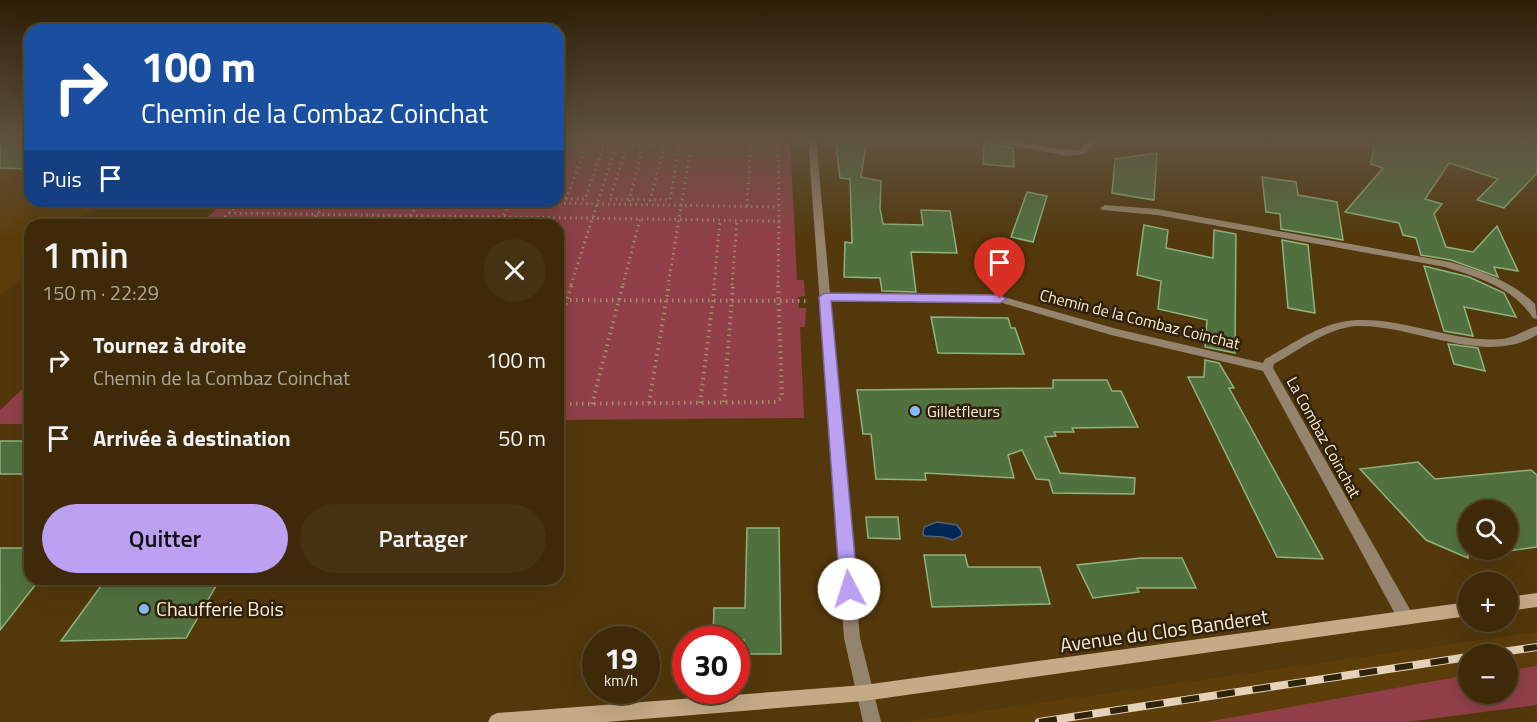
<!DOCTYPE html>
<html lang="fr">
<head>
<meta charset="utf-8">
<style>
  body { margin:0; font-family:"Titillium Web",sans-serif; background:#453212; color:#f1f3f6; height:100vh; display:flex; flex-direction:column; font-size:22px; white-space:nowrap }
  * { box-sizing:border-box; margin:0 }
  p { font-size:20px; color:#ada79c }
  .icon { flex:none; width:33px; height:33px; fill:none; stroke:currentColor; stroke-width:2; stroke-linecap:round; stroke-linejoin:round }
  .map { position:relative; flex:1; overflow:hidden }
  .drawer { position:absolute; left:24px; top:219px; width:540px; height:366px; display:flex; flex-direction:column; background:#3e2a08; border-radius:18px; box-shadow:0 6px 24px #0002,0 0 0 2px #574629 }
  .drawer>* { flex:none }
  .banner { position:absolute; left:24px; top:24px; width:540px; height:183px; border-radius:18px; box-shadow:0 6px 24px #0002,0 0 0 2px #574629; background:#1a4fa0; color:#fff; overflow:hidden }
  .fabs { position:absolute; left:1458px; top:500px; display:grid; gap:12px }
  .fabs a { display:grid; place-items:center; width:60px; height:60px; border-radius:50%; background:#3e2a08; box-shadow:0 6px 24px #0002,0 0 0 2px #574629; font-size:30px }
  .speed { position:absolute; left:582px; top:626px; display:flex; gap:12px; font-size:30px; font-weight:700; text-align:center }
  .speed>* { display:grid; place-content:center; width:78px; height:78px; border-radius:50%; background:#3e2a08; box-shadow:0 6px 24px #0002,0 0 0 2px #574629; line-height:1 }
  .speed small { font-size:15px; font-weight:400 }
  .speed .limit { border:9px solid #d22; background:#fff; color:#111 }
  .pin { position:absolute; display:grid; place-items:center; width:51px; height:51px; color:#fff; margin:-62px -26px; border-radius:50% 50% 50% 0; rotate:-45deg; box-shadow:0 0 6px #0007 }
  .pin .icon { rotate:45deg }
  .me { position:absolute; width:66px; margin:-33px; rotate:355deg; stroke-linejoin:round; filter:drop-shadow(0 0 4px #0008) }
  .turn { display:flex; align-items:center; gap:21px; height:126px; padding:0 18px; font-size:27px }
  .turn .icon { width:78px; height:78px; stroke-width:2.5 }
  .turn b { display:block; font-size:42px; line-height:51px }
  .then { display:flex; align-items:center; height:57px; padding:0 18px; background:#0003; gap:12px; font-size:22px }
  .round { display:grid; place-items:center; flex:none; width:63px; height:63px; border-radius:32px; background:#453212 }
  .summary { display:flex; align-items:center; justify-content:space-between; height:102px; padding:0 18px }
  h1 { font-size:36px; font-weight:600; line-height:45px }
  .button { display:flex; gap:12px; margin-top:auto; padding:12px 18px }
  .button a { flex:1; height:69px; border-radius:36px; background:#bca0f2; color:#111; font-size:24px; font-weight:600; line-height:69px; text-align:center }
  .button a+a { background:#453212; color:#f1f3f6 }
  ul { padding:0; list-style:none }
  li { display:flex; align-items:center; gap:18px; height:78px; padding:0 18px }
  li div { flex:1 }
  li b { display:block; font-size:22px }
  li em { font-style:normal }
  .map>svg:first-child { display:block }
  .built { fill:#5d3e0a }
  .green { fill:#903f48 }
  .water { fill:#012854; stroke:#4c637b; stroke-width:1.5 }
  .building { fill:#50713e; stroke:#8fb37c; stroke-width:1.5 }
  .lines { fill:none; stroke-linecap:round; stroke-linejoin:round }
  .path-far1 { stroke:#a18c6a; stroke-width:3; stroke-dasharray:1.5 4; stroke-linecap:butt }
  .path { stroke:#a18c6a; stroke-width:4; stroke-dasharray:1.5 4.5; stroke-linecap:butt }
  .lane { fill:#94836d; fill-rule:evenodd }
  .street { fill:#94836d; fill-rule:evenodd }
  .secondary { fill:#c5aa86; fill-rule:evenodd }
  .rail-casing { stroke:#e4d3ba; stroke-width:8 }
  .rail { stroke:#30210a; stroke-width:6; stroke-dasharray:18; stroke-linecap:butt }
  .route { fill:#bca0f2; stroke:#7a689d; stroke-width:1.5 }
  .poi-dot { fill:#88bafc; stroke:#30210a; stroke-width:2 }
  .labels { text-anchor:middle; stroke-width:5; stroke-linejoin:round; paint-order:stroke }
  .street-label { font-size:16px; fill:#fcecd6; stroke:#30210a }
  .poi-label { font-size:16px; fill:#fcecd6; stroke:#30210a; text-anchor:start }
  .near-poi-label { font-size:20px; fill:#fcecd6; stroke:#30210a; text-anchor:start }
  .near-street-label { font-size:20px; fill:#fcecd6; stroke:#30210a }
</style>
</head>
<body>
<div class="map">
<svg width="1537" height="722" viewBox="0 0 1537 722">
  <rect width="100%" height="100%" fill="#52380b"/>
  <path class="built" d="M0,138H30V201H105L78,221L96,222L92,225H30V272L0,295Z
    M1537,632V666L1508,670V654H1468V675L1240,718L1207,722H906Z"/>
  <path class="green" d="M558,138H790L797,280H804L805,296L798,297L799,308H806L805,327H800L804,418L558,420V225H199L225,201H558Z
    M30,382V424H0V410Z
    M1537,666V705L1407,722H1207L1468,675V693H1508V670Z"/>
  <path class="water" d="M937,522L957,525L962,532L961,536L953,540L943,537L925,536L923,534L924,527Z"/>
  <path class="building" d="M0,138H30V169L0,168Z
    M835,138H867L861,177L881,181L880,209L883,224L923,225L921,210L950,211L957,253L911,252L916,292L882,291L880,278L844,277L845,242L852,243L850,179L840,178Z
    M1375,138H1506L1523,143L1527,138H1537V173L1504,208L1477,200L1498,179L1449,163L1425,199L1442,204L1434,214L1446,247L1473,252L1497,226L1518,271L1494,267L1498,277L1451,260L1421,255L1416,238L1403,235L1399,223L1345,212L1383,168L1371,164Z
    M984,142L1013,148L1014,167L983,164Z
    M1157,153L1154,200L1112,193L1115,159Z
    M1262,177L1296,182L1298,195L1337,202L1343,240L1281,229L1280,214L1266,212Z
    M1027,192L1047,196L1033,242L1011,237Z
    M1144,225L1168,230L1166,248L1213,258L1214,230L1236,234L1235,353L1205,347L1207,320L1158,309L1161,281L1137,275Z
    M1282,240L1308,245L1315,313L1288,308Z
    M1424,266L1469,277L1504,293L1516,317L1464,307L1473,336L1444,331Z
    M931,317L1008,318L1011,328H1015L1024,354L938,353Z
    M1448,344L1478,348L1485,371L1454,364Z
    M1205,360L1219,363L1234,388H1229L1323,559L1277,557L1188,377H1204Z
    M1053,380H1107L1112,391H1121L1138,427L1072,428L1074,432H1054L1056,436L1045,437L1060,473L1135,478L1134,494L1053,493L1049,480L1036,479L1022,450L1008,455L1014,478L925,473L926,480L876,479L871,434H863L857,390L1053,388Z
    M0,441H30V474H0Z
    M1418,462L1435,479L1531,470L1537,475V547L1508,551V510H1468V558L1426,540L1360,469Z
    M866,517H898L900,539L868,538Z
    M747,528H779L781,654H744V640L713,639L714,608H745Z
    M0,548H30V579H40L0,630Z
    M924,555H965L968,567H1040L1050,604L932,607Z
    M1141,558H1182L1196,588H1137L1139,592L1093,598L1077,565Z
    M106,579H220L186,638L61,641Z"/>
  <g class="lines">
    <path class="path-far1" d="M693,138L692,141L778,145L779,221
      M558,140L692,141L668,285
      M558,144L604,145L585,199H558
      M627,145L679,146L670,200L610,199Z
      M558,161L566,144
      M566,199L587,144
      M421,201L779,207
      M629,201L645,138
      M650,201L666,138
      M747,206L751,142
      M229,213L779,221L778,285
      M217,225L241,201
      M308,225L328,201
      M363,225L370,216
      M382,225L389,216
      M404,225L420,201
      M419,225L425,216
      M440,225L449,224L454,217
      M499,225L511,201
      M558,241L563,227
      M571,285L618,139
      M623,285L640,219
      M714,285L720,220
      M732,285L737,221"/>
    <path class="path" d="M558,300L809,301
      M558,327L572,284
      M724,402L733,284
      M649,403L669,284
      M700,403L715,284
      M558,404L776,402L782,397L778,284
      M592,404L623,284"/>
    <path class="lane" d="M979,138H997L1068,150H1079L1091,138H1100L1084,154L1068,156L983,140Z"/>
    <path class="street" d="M808,138H816L830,294L1000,296L1117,329L1263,363L1265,359C1293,344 1323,321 1357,320C1406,318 1454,343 1503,339C1516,337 1525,330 1537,326V335C1485,367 1413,324 1357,326C1327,328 1299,350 1274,364L1273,368L1412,613L1414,618L1412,623L1406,625L1400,623L1263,371L1111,335L999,302L830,300L860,638L881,722H863L844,638Z
      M1105,205L1157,209L1450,262C1481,271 1512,281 1535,304L1537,319L1533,318C1514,288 1478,277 1445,267L1157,215L1102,210L1100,208Z"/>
    <path class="secondary" d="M1537,593V607L1508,611V597Z
      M1468,602V616L864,701L606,722H488L491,716L497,713L864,685Z"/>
    <g class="rail-casing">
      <path id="rail" d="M1488,654L1537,647
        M1039,722L1468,657"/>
    </g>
    <use href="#rail" class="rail"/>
  </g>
  <linearGradient id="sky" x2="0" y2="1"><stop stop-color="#2d1f06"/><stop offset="0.58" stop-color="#60533f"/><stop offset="1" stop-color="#60533f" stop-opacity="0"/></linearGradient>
  <rect width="1537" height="239" fill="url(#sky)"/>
  <path class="route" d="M825,293L1000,295L1006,299L1000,303L831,301L858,589L855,594L849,597L842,594L840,589L819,297Z"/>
  <g class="poi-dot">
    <circle cx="915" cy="411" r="6"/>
    <circle cx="144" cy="609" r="6"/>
  </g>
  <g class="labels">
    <g class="street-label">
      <text transform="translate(1140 319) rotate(14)" y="6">Chemin de la Combaz Coinchat</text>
      <text transform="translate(1324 437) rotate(61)" y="6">La Combaz Coinchat</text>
    </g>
    <g class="poi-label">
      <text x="927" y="417">Gilletfleurs</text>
    </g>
    <g class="near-poi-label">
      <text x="156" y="616">Chaufferie Bois</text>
    </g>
    <g class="near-street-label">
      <text transform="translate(1164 631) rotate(-8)" y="7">Avenue du Clos Banderet</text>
    </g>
  </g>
</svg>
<div class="fabs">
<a><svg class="icon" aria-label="search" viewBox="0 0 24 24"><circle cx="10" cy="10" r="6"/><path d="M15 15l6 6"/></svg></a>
<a>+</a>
<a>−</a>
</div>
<div class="speed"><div>19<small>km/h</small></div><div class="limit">30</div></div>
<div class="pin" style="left:1000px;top:299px;background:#d93025"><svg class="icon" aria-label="arrive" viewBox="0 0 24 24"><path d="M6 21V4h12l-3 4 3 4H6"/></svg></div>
<svg class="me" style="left:849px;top:589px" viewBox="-20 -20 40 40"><circle r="19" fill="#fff"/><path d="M0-13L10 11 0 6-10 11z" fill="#bca0f2"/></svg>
<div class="banner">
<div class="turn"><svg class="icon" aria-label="right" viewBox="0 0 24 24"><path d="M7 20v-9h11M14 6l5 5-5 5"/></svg><div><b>100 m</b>Chemin de la Combaz Coinchat</div></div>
<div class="then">Puis<svg class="icon" aria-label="arrive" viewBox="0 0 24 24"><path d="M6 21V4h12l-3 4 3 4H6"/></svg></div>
</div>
<section class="drawer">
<div class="summary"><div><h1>1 min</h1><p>150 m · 22:29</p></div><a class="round"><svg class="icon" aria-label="close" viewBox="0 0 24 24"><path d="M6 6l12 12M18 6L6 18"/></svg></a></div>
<ul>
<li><svg class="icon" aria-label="right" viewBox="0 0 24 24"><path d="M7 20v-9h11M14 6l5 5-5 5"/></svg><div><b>Tournez à droite</b><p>Chemin de la Combaz Coinchat</p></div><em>100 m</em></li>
<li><svg class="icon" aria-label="arrive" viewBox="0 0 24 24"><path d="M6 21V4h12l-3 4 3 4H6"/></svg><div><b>Arrivée à destination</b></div><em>50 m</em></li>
</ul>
<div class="button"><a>Quitter</a><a>Partager</a></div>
</section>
</div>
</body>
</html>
